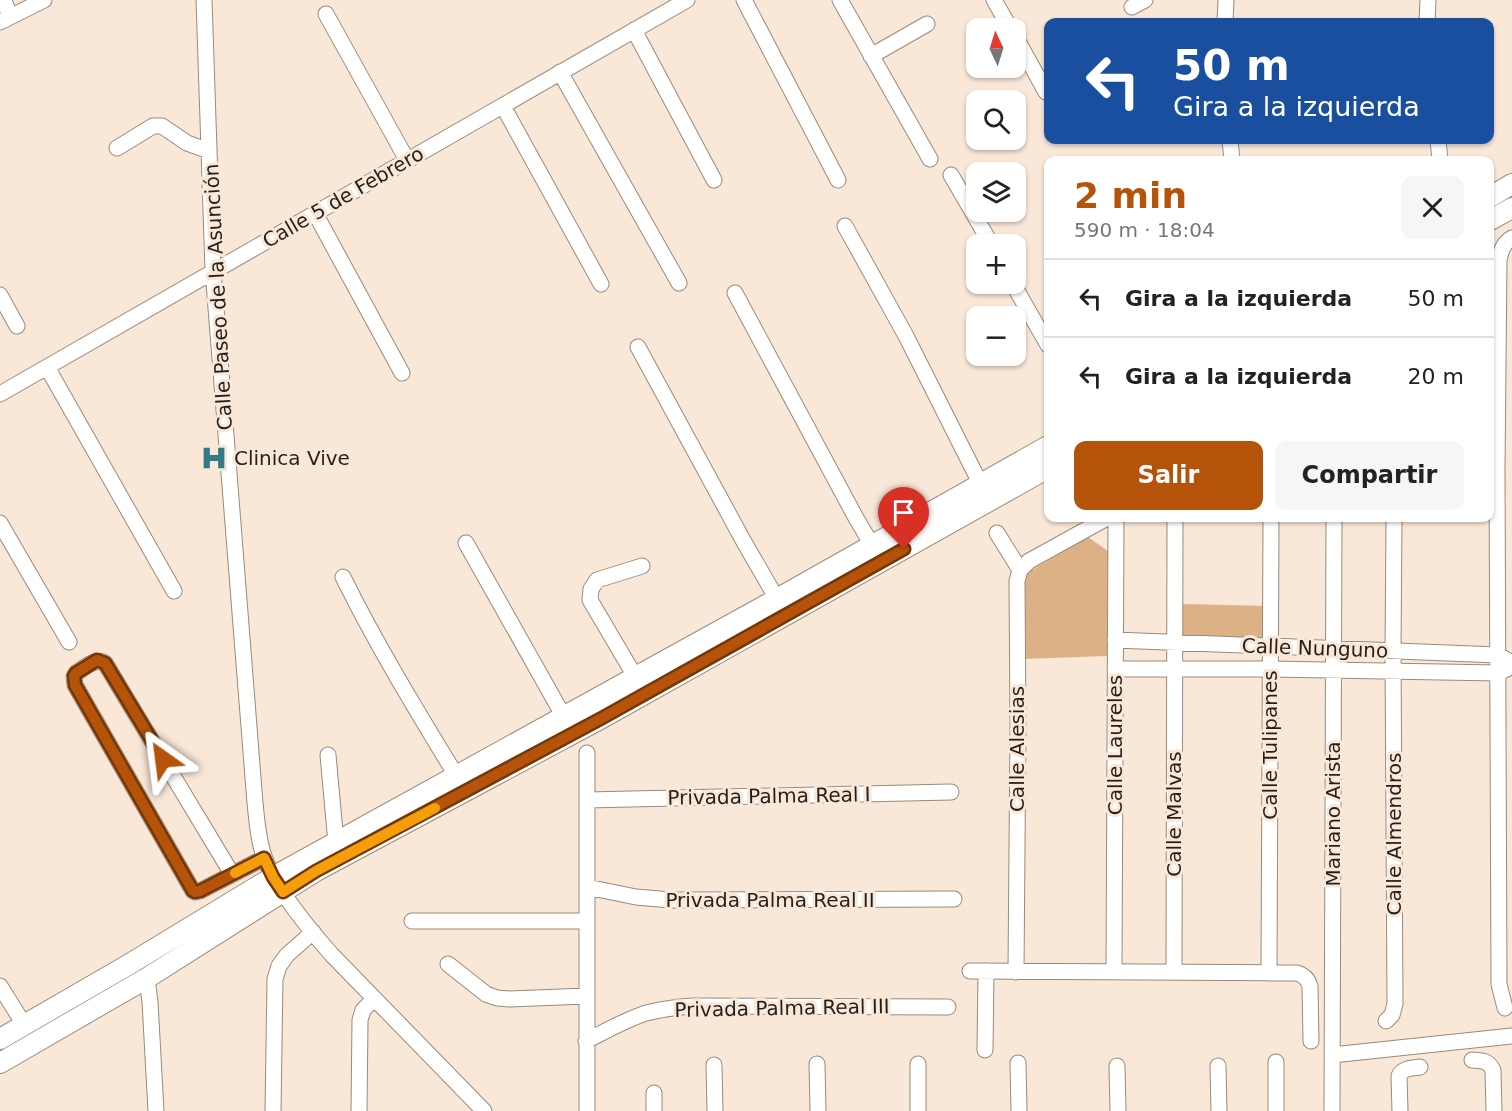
<!DOCTYPE html>
<html lang="es">
<head>
<meta charset="utf-8">
<style>
  body { margin:0; font-family:"DejaVu Sans",sans-serif; background:#f6f6f6; color:#222; height:100vh; display:flex; flex-direction:column; font-size:22px; white-space:nowrap }
  * { box-sizing:border-box; margin:0 }
  p { font-size:20px; color:#767676 }
  .icon { flex:none; width:33px; height:33px; fill:none; stroke:currentColor; stroke-width:2; stroke-linecap:round; stroke-linejoin:round }
  .map { position:relative; flex:1; overflow:hidden }
  .side { position:absolute; left:1044px; top:156px; width:450px; height:366px; display:flex; flex-direction:column; background:#fff; border-radius:12px; box-shadow:0 2px 4px #0004 }
  .side>* { flex:none }
  .guide { position:absolute; left:1044px; top:18px; width:450px; height:126px; border-radius:12px; box-shadow:0 2px 4px #0004; background:#1a4fa0; color:#fff; overflow:hidden }
  .needle { width:39px; rotate:356deg }
  .tools { position:absolute; left:966px; top:18px; display:grid; gap:12px }
  .tools a { display:grid; place-items:center; width:60px; height:60px; border-radius:12px; background:#fff; box-shadow:0 2px 4px #0004; font-size:30px }
  .pin { position:absolute; display:grid; place-items:center; width:51px; height:51px; color:#fff; margin:-62px -26px; border-radius:50% 50% 50% 0; rotate:-45deg; box-shadow:0 0 6px #0007 }
  .pin .icon { rotate:45deg }
  .me { position:absolute; width:66px; margin:-33px; rotate:329deg; stroke-linejoin:round; filter:drop-shadow(0 0 4px #0008) }
  .turn { display:flex; align-items:center; gap:21px; height:126px; padding:0 30px; font-size:27px }
  .turn .icon { width:78px; height:78px; stroke-width:2.5 }
  .turn b { display:block; font-size:42px; line-height:51px }
  .round { display:grid; place-items:center; flex:none; width:63px; height:63px; border-radius:12px; background:#f6f6f6 }
  .headline { display:flex; align-items:center; justify-content:space-between; height:102px; padding:0 30px }
  h1 { font-size:36px; font-weight:600; line-height:45px; color:#b45309 }
  .primary-button { display:flex; gap:12px; margin-top:auto; padding:12px 30px }
  .primary-button a { flex:1; height:69px; border-radius:12px; background:#b45309; color:#fff; font-size:24px; font-weight:600; line-height:69px; text-align:center }
  .primary-button a+a { background:#f6f6f6; color:#222 }
  ul { padding:0; list-style:none }
  li { display:flex; align-items:center; gap:18px; height:78px; padding:0 30px; border-top:2px solid #e0e0e0 }
  li div { flex:1 }
  li b { display:block; font-size:22px }
  li em { font-style:normal }
  .map>svg:first-child { display:block }
  .green { fill:#dcb186 }
  .lines { fill:none; stroke-linecap:round; stroke-linejoin:round }
  .minor-casing { stroke:#998a7b; stroke-width:17 }
  .major-casing { stroke:#998a7b; stroke-width:22 }
  .minor { stroke:#fff; stroke-width:15 }
  .major { stroke:#fff; stroke-width:20 }
  .route-casing { stroke:#753606; stroke-width:15 }
  .route { stroke:#b45309; stroke-width:10 }
  .slow { stroke:#f59e0b; stroke-width:10 }
  .labels { text-anchor:middle; stroke-width:6; stroke-linejoin:round; paint-order:stroke }
  .street-label { font-size:20px; fill:#251f1a; stroke:#f9e8d8 }
  .poi-label { font-size:20px; fill:#251f1a; stroke:#f9e8d8; text-anchor:start }
</style>
</head>
<body>
<div class="map">
<svg width="1512" height="1111" viewBox="0 0 1512 1111">
  <rect width="100%" height="100%" fill="#f9e8d8"/>
  <path class="green" d="M1088,537L1108,551L1107,656L1023,659V575Z
    M1183,604L1268,606L1267,643L1182,640Z"/>
  <g class="lines">
    <g class="minor-casing">
      <path id="minor" d="M4,0L10,17
        M204,0L213,270L255,803C257,821 258,841 265,859C276,890 310,930 332,955L484,1111
        M744,0L838,180
        M840,0L930,159
        M994,0L1010,28
        M1132,7L1145,0
        M326,14L407,160
        M0,22L44,0
        M1225,22L1226,0
        M1427,22L1428,0
        M634,30L714,180
        M1016,38L1046,92
        M871,56L927,24
        M560,72L679,283
        M503,106L601,284
        M1230,140L1232,160
        M1438,140L1440,160
        M117,148L153,126H162L187,143L209,151
        M951,175L991,244
        M315,213L402,373
        M845,226L906,336L980,483
        M1013,284L1048,345
        M735,293L856,518L872,545
        M0,295L17,326
        M638,347L744,542L777,599
        M47,367L174,591
        M0,394C228,262 457,131 687,0
        M0,523L69,642
        M997,533L1020,570L1017,581L1018,726L1016,972
        M466,543L564,717
        M1020,570L1029,561L1107,518
        M343,577C377,646 417,711 457,777
        M1115,640L1498,655L1512,663
        M1115,669H1270L1498,673L1507,669
        M636,678L590,600L591,589L597,580L642,566
        M328,755L336,843
        M587,800L951,792
        M232,874L105,663C96,657 84,668 76,673L74,677L75,685L193,891L195,892L200,891L264,858
        M587,887L636,897L671,900L954,899
        M412,921H587
        M448,964L486,994L497,998L510,999L587,996
        M970,971L1297,973C1304,975 1308,979 1310,986L1311,1041
        M1114,972L1116,518
        M1174,972L1175,518
        M1269,973L1271,518
        M147,978L150,1002L156,1111
        M0,986L25,1026
        M1505,1008L1499,984L1497,469L1499,260C1501,251 1503,243 1512,238
        M1386,1021L1392,1015L1395,1004L1393,651L1394,518
        M586,1041C606,1031 625,1020 646,1013C662,1009 678,1007 693,1006L948,1007
        M985,1050L986,971
        M1332,1055L1512,1036
        M1472,1060C1482,1061 1488,1060 1493,1070L1494,1111
        M1018,1063L1019,1111
        M817,1064L818,1111
        M714,1065L715,1111
        M1117,1066L1118,1111
        M1218,1066L1219,1111
        M654,1093V1111
        M273,1111L275,979L279,966L287,955L313,932
        M359,1111L360,1020L363,1010L374,999
        M587,1111V753
        M918,1111V1064
        M1276,1111V1062
        M1332,1111L1334,518
        M1400,1111L1399,1076C1402,1068 1413,1068 1420,1067"/>
    </g>
    <g class="major-casing">
      <path id="major" d="M1490,197L1512,184
        M1490,220L1512,208
        M0,1039L128,965L273,877L777,599L1048,446
        M0,1063L147,978L316,871L602,718L1048,468"/>
    </g>
    <use href="#minor" class="minor"/>
    <use href="#major" class="major"/>
  </g>
  <g class="lines">
    <g class="route-casing">
      <path id="route" d="M163,759L105,663L97,660L76,673L74,676L75,685L193,891L195,892L200,891L264,858L273,877L283,892L316,871L602,718L904,549"/>
    </g>
    <use href="#route" class="route"/>
    <path class="slow" d="M235,873L264,858L273,877L283,892L316,871L435,808"/>
  </g>
  <defs>
    <g id="hospital-bare" transform="scale(2.07)"><path d="M-5-5h3v3.5h4V-5h3V5h-3V1.5h-4V5h-3Z" fill="#357888" stroke="#f9e8d8" stroke-width="2.5" paint-order="stroke"/></g>
  </defs>
  <g fill-rule="evenodd">
    <use href="#hospital-bare" x="214" y="458"/>
  </g>
  <g class="labels">
    <g class="street-label">
      <text transform="translate(343 197) rotate(-30)" y="7">Calle 5 de Febrero</text>
      <text transform="translate(218 297) rotate(-93)" y="7">Calle Paseo de la Asunción</text>
      <text transform="translate(1315 648) rotate(2)" y="7">Calle Nunguno</text>
      <text transform="translate(1115 745) rotate(-90)" y="7">Calle Laureles</text>
      <text transform="translate(1270 745) rotate(-90)" y="7">Calle Tulipanes</text>
      <text transform="translate(1017 749) rotate(-90)" y="7">Calle Alesias</text>
      <text transform="translate(769 796) rotate(-1)" y="7">Privada Palma Real I</text>
      <text transform="translate(1174 814) rotate(-90)" y="7">Calle Malvas</text>
      <text transform="translate(1333 814) rotate(-90)" y="7">Mariano Arista</text>
      <text transform="translate(1394 834) rotate(-90)" y="7">Calle Almendros</text>
      <text x="770" y="907">Privada Palma Real II</text>
      <text transform="translate(782 1008) rotate(-1)" y="7">Privada Palma Real III</text>
    </g>
    <g class="poi-label">
      <text x="234" y="465">Clinica Vive</text>
    </g>
  </g>
</svg>
<div class="tools">
<a><svg class="needle" viewBox="-14 -14 28 28"><path d="M0-13l5 13h-10z" fill="#e53935"/><path d="M0 13l5-13h-10z" fill="#767676"/></svg></a>
<a><svg class="icon" aria-label="search" viewBox="0 0 24 24"><circle cx="10" cy="10" r="6"/><path d="M15 15l6 6"/></svg></a>
<a><svg class="icon" aria-label="layers" viewBox="0 0 24 24"><path d="M12 4l9 5-9 5-9-5zM3 14l9 5 9-5"/></svg></a>
<a>+</a>
<a>−</a>
</div>
<div class="pin" style="left:904px;top:549px;background:#d93025"><svg class="icon" aria-label="arrive" viewBox="0 0 24 24"><path d="M6 21V4h12l-3 4 3 4H6"/></svg></div>
<svg class="me" style="left:163px;top:759px" viewBox="-20 -20 40 40"><path d="M0-17L14 15 0 8-14 15z" fill="#b45309" stroke="#fff" stroke-width="4"/></svg>
<div class="guide">
<div class="turn"><svg class="icon" aria-label="left" viewBox="0 0 24 24"><path d="M17 20v-9H6M10 6l-5 5 5 5"/></svg><div><b>50 m</b>Gira a la izquierda</div></div>
</div>
<section class="side">
<div class="headline"><div><h1>2 min</h1><p>590 m · 18:04</p></div><a class="round"><svg class="icon" aria-label="close" viewBox="0 0 24 24"><path d="M6 6l12 12M18 6L6 18"/></svg></a></div>
<ul>
<li><svg class="icon" aria-label="left" viewBox="0 0 24 24"><path d="M17 20v-9H6M10 6l-5 5 5 5"/></svg><div><b>Gira a la izquierda</b></div><em>50 m</em></li>
<li><svg class="icon" aria-label="left" viewBox="0 0 24 24"><path d="M17 20v-9H6M10 6l-5 5 5 5"/></svg><div><b>Gira a la izquierda</b></div><em>20 m</em></li>
</ul>
<div class="primary-button"><a>Salir</a><a>Compartir</a></div>
</section>
</div>
</body>
</html>
